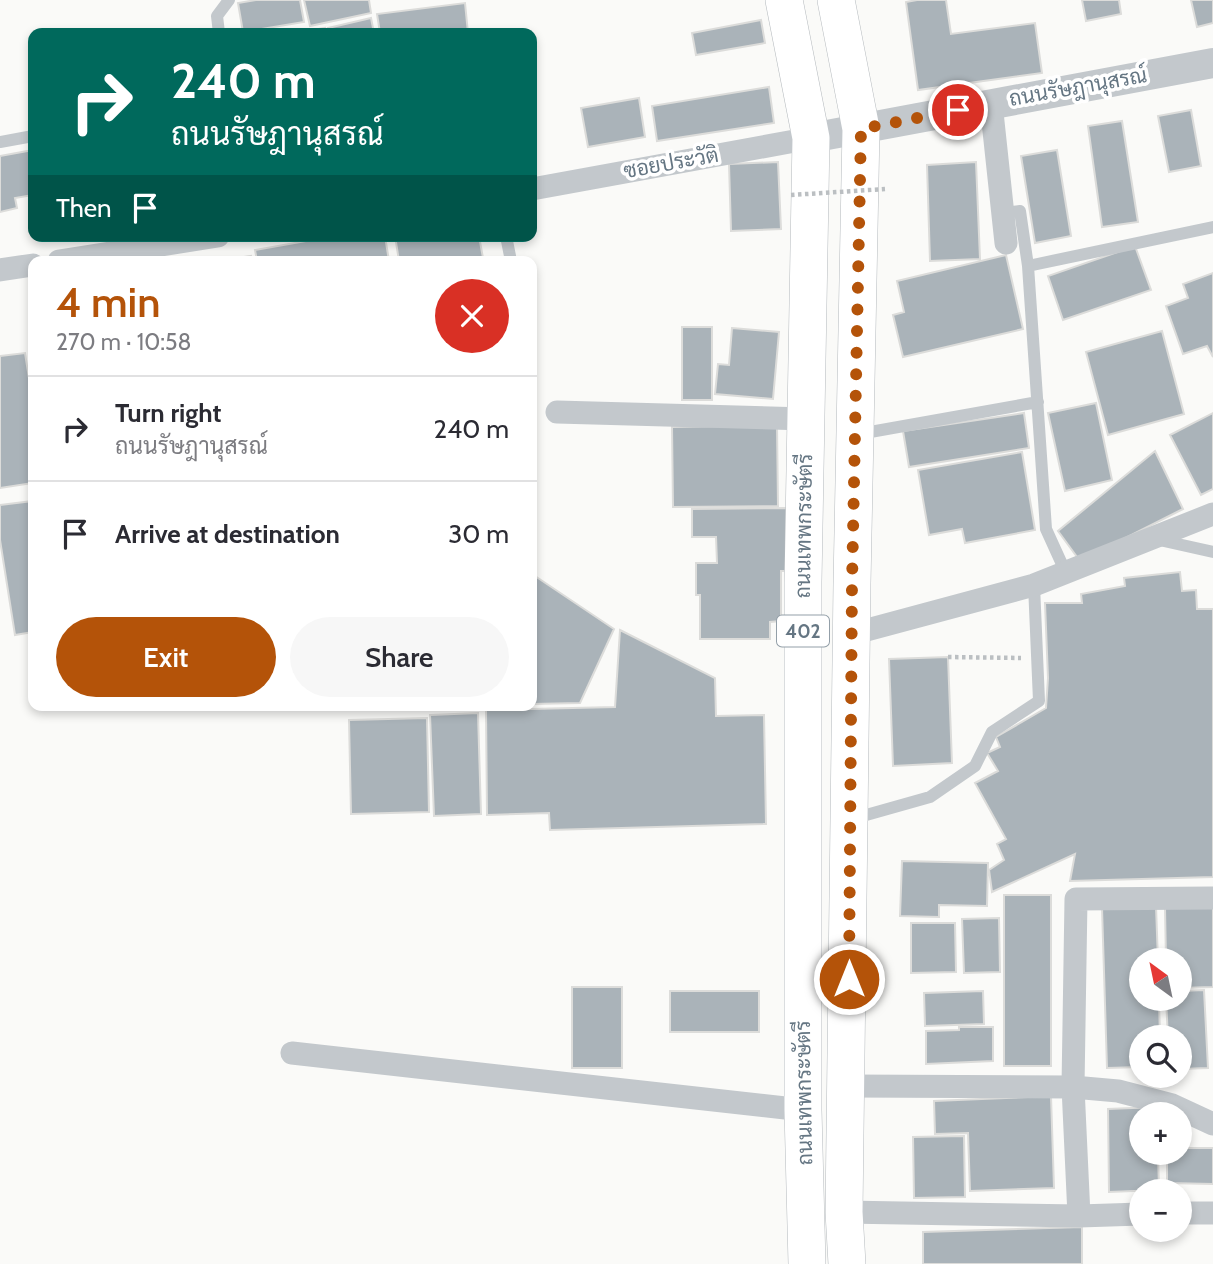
<!DOCTYPE html>
<html lang="en">
<head>
<meta charset="utf-8">
<style>
  body { margin:0; font-family:Cabin,Sarabun,sans-serif; background:#f7f7f7; color:#2b2b33; height:100vh; display:flex; flex-direction:column; font-size:26px; white-space:nowrap }
  * { box-sizing:border-box; margin:0 }
  p { font-size:23px; color:#7c7c81 }
  .icon { flex:none; width:38px; height:38px; fill:none; stroke:currentColor; stroke-width:2; stroke-linecap:round; stroke-linejoin:round }
  .map { position:relative; flex:1; overflow:hidden }
  .details { position:absolute; left:28px; top:256px; width:509px; height:455px; display:flex; flex-direction:column; background:#fff; border-radius:14px; box-shadow:0 4px 10px #0003 }
  .details>* { flex:none }
  .banner { position:absolute; left:28px; top:28px; width:509px; height:214px; border-radius:14px; box-shadow:0 4px 10px #0003; background:#00695c; color:#fff; overflow:hidden }
  .needle { width:46px; rotate:327deg }
  .fabs { position:absolute; left:1129px; top:948px; display:grid; gap:14px }
  .fabs a { display:grid; place-items:center; width:63px; height:63px; border-radius:50%; background:#fff; box-shadow:0 4px 10px #0003; font-size:35px }
  .pin { position:absolute; display:grid; place-items:center; width:60px; height:60px; color:#fff; margin:-30px; border:4px solid #fff; border-radius:50%; box-shadow:0 2px 7px #0007 }
  .me { position:absolute; width:77px; margin:-38px; rotate:0deg; stroke-linejoin:round; filter:drop-shadow(0 0 5px #0008) }
  .turn { display:flex; align-items:center; gap:24px; height:147px; padding:0 28px; font-size:32px }
  .turn .icon { width:91px; height:91px; stroke-width:2.5 }
  .turn b { display:block; font-size:49px; line-height:60px }
  .then { display:flex; align-items:center; height:66px; padding:0 28px; background:#0003; gap:14px; font-size:26px }
  .round { display:grid; place-items:center; flex:none; width:74px; height:74px; border-radius:37px; background:#f7f7f7 }
  .head { display:flex; align-items:center; justify-content:space-between; height:119px; padding:0 28px }
  h1 { font-size:42px; font-weight:600; line-height:52px; color:#b45309 }
  .primary-button { display:flex; gap:14px; margin-top:auto; padding:14px 28px }
  .primary-button a { flex:1; height:80px; border-radius:42px; background:#b45309; color:#fff; font-size:28px; font-weight:600; line-height:80px; text-align:center }
  .primary-button a+a { background:#f7f7f7; color:#2b2b33 }
  ul { padding:0; list-style:none }
  li { display:flex; align-items:center; gap:21px; height:105px; padding:0 28px; border-top:2px solid #e1e1e2 }
  li div { flex:1 }
  li b { display:block; font-size:26px }
  li em { font-style:normal }
  .map>svg:first-child { display:block }
  .building { fill:#aab3b9; stroke:#dcdcda; stroke-width:2 }
  .lines { fill:none; stroke-linecap:round; stroke-linejoin:round }
  .primary-casing { stroke:#b5babe; stroke-width:38 }
  .path { stroke:#bbbfc2; stroke-width:4.5; stroke-dasharray:3.5 3.5; stroke-linecap:butt }
  .service { stroke:#c3c8cc; stroke-width:12 }
  .minor { stroke:#c3c8cc; stroke-width:23 }
  .tertiary { stroke:#c3c8cc; stroke-width:30 }
  .primary { stroke:#fff; stroke-width:37 }
  .path-bridge { stroke:#bbbfc2; stroke-width:4.5; stroke-dasharray:3.5 3.5; stroke-linecap:butt }
  .route { stroke:#b45309; stroke-width:12; stroke-dasharray:0 21.6 }
  .labels { text-anchor:middle; stroke-width:7; stroke-linejoin:round; paint-order:stroke }
  .shield { fill:#fff; stroke:#939fa8; stroke-width:2 }
  .shield-label { font-size:19px; font-weight:bold; fill:#657683 }
  .street-label { font-size:21px; fill:#657683; stroke:#fff }
</style>
</head>
<body>
<div class="map">
<svg width="1213" height="1264" viewBox="0 0 1213 1264">
  <rect width="100%" height="100%" fill="#fafaf8"/>
  <path class="building" d="M256,0H300L304,22L243,32L238,3Z
    M304,0H369L371,13L310,26Z
    M917,0H946L951,34L1035,23L1042,73L918,90L906,2Z
    M1082,0H1119L1121,14L1086,21Z
    M1191,0H1213V23L1197,27Z
    M465,3L468,33H380L377,14Z
    M371,18L374,33H329L328,28Z
    M761,20L765,43L696,55L692,33Z
    M325,28L326,33H294Z
    M769,87L774,123L657,141L652,106Z
    M639,98L645,137L588,147L581,108Z
    M1191,110L1201,166L1169,172L1158,116Z
    M1122,121L1138,222L1102,227L1088,126Z
    M33,150V195L15,198L17,208L0,212V156Z
    M1057,150L1071,236L1035,243L1021,156Z
    M778,162L781,229L731,231L729,164Z
    M976,162L980,259L930,261L927,165Z
    M334,236H385L389,261H257L255,250Z
    M395,236H479L483,258L466,261H399Z
    M1135,246L1151,290L1063,320L1048,276Z
    M1006,255L1023,329L903,357L893,315L904,312L897,281Z
    M251,256L252,261H218Z
    M1213,273V357L1207,346L1183,354L1166,306L1188,298L1183,284Z
    M682,327H712V400H682Z
    M732,328L779,332L773,399L715,394L718,364L729,365Z
    M1162,331L1184,414L1108,435L1086,352Z
    M25,353L33,403V483L0,488V356Z
    M1096,403L1112,480L1065,491L1048,413Z
    M1024,413L1029,448L909,467L903,431Z
    M1213,413V489L1201,495L1170,435Z
    M777,425L778,506L673,507L672,427Z
    M1155,451L1183,509L1080,561L1058,531Z
    M1022,452L1035,530L965,543L962,529L929,535L918,470Z
    M33,501V632L15,635L0,540V505Z
    M788,508V571H781V621L770,622V639H700V595H696V563H717L716,537H692V509Z
    M1180,572L1182,591L1196,590L1197,609H1213V877L1070,881L1075,854L992,892L989,870L1004,860L997,844L1006,839L975,783L998,771L987,753L1000,747L996,737L1046,708L1048,678L1045,603H1082L1081,594L1125,586L1124,578Z
    M532,574L614,629L580,703L532,704Z
    M620,630L715,678L716,716L764,715L766,824L550,830L549,813L487,815L486,710L615,707Z
    M948,657L952,763L893,766L889,659Z
    M478,713L481,814L434,816L430,715Z
    M427,718L429,812L351,814L349,720Z
    M902,861L988,863L987,906L939,905V917L900,916Z
    M1004,895H1051V1066H1004Z
    M1156,906L1158,961H1141V999H1159L1160,1038H1141V1067L1107,1068L1102,908Z
    M1213,906V987L1180,988V961H1166L1165,908Z
    M999,918L1000,972L964,973L962,919Z
    M911,923H955L956,972L911,973Z
    M572,987H622V1068H572Z
    M1204,990L1208,1068L1180,1069V1038H1168L1166,999H1180V991Z
    M670,991H759V1032H670Z
    M983,991L984,1024L925,1026L924,993Z
    M959,1027H993V1061L926,1064V1031L959,1030Z
    M1051,1096L1054,1188L970,1191L968,1133L935,1134L934,1101Z
    M1157,1107V1115H1141V1153H1158L1159,1190L1109,1192L1108,1109Z
    M964,1136L965,1197L914,1198L913,1137Z
    M1180,1148H1213V1184L1167,1183V1153H1180Z
    M1082,1227V1264H923V1232Z"/>
  <g class="lines">
    <g class="primary-casing">
      <path id="primary" d="M784,0L811,138L803,582V1110L807,1264
        M836,0L861,129L852,584L844,1212L847,1264"/>
    </g>
    <path class="path" d="M948,657L1021,658"/>
    <path class="service" d="M219,33L217,16L229,0
      M0,142L33,136
      M1003,213L1020,211L1028,266L1046,529L1066,573
      M506,236L511,261
      M1028,266L1213,227
      M859,434L1038,402
      M1155,539L1213,552
      M852,819L930,797L975,766L992,732L1039,701L1034,585"/>
    <path class="minor" d="M991,103L1006,243
      M532,189L811,138
      M59,261L218,236
      M0,270L33,265
      M557,412L806,419
      M852,634L1034,585L1213,514
      M292,1053L803,1110
      M848,1086L1073,1087L1118,1091L1172,1105L1213,1124
      M844,1212L1079,1216L1141,1214
      M1180,1213H1213
      M1079,1216L1073,1087L1076,899L1213,898"/>
    <path class="tertiary" d="M811,138L1213,63"/>
    <use href="#primary" class="primary"/>
    <path class="path-bridge" d="M791,195L885,189"/>
  </g>
  <g class="lines">
    <path class="route" d="M849,979L852,584L861,129L958,110"/>
  </g>
  <g class="labels">
    <rect class="shield" x="777" y="615.5" width="52" height="31" rx="5"/>
    <g class="shield-label">
      <text x="803" y="638">402</text>
    </g>
    <g class="street-label">
      <text transform="translate(1078 87) rotate(-10)" y="7">ถนนรัษฎานุสรณ์</text>
      <text transform="translate(671 163) rotate(-10)" y="7">ซอยประวัติ</text>
      <text transform="translate(804 526) rotate(-89)" y="7">ถนนเทพกระษัตรี</text>
      <text transform="translate(804 1093) rotate(-91)" y="7">ถนนเทพกระษัตรี</text>
    </g>
  </g>
</svg>
<div class="fabs">
<a><svg class="needle" viewBox="-14 -14 28 28"><path d="M0-13l5 13h-10z" fill="#e53935"/><path d="M0 13l5-13h-10z" fill="#7c7c81"/></svg></a>
<a><svg class="icon" aria-label="search" viewBox="0 0 24 24"><circle cx="10" cy="10" r="6"/><path d="M15 15l6 6"/></svg></a>
<a>+</a>
<a>−</a>
</div>
<div class="pin" style="left:958px;top:110px;background:#d93025"><svg class="icon" aria-label="arrive" viewBox="0 0 24 24"><path d="M6 21V4h12l-3 4 3 4H6"/></svg></div>
<svg class="me" style="left:849px;top:979px" viewBox="-20 -20 40 40"><circle r="17" fill="#b45309" stroke="#fff" stroke-width="3"/><path d="M0-11L8 9 0 5-8 9z" fill="#fff"/></svg>
<div class="banner">
<div class="turn"><svg class="icon" aria-label="right" viewBox="0 0 24 24"><path d="M7 20v-9h11M14 6l5 5-5 5"/></svg><div><b>240 m</b>ถนนรัษฎานุสรณ์</div></div>
<div class="then">Then<svg class="icon" aria-label="arrive" viewBox="0 0 24 24"><path d="M6 21V4h12l-3 4 3 4H6"/></svg></div>
</div>
<section class="details">
<div class="head"><div><h1>4 min</h1><p>270 m · 10:58</p></div><a class="round" style="background:#d93025;color:#fff"><svg class="icon" aria-label="close" viewBox="0 0 24 24"><path d="M6 6l12 12M18 6L6 18"/></svg></a></div>
<ul>
<li><svg class="icon" aria-label="right" viewBox="0 0 24 24"><path d="M7 20v-9h11M14 6l5 5-5 5"/></svg><div><b>Turn right</b><p>ถนนรัษฎานุสรณ์</p></div><em>240 m</em></li>
<li><svg class="icon" aria-label="arrive" viewBox="0 0 24 24"><path d="M6 21V4h12l-3 4 3 4H6"/></svg><div><b>Arrive at destination</b></div><em>30 m</em></li>
</ul>
<div class="primary-button"><a>Exit</a><a>Share</a></div>
</section>
</div>
</body>
</html>
